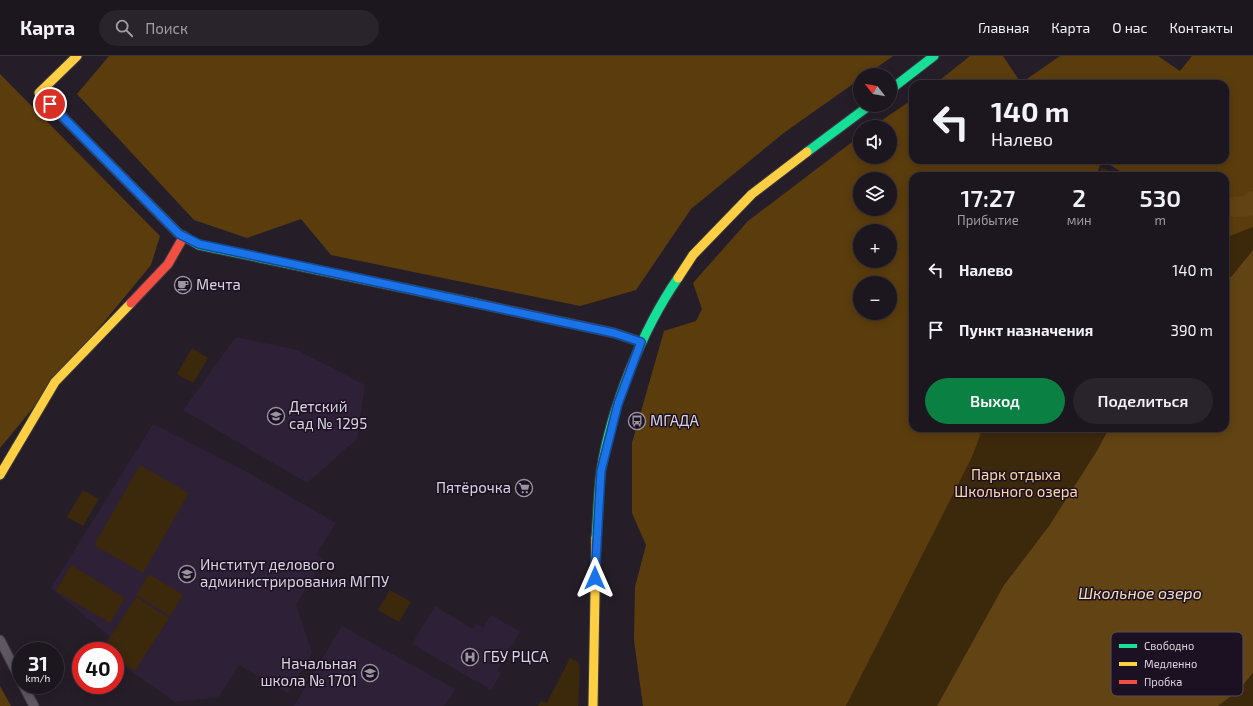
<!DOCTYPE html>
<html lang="ru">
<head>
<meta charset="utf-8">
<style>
  body { margin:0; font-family:"Exo 2",sans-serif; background:#29232c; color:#f1f3f6; height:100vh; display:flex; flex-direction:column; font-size:15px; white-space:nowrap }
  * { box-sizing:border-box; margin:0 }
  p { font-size:13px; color:#a09fa4 }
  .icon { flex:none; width:22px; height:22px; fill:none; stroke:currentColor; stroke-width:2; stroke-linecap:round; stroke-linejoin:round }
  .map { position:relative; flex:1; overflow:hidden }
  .drawer { position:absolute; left:909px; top:116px; width:320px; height:260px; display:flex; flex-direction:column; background:#1c161f; border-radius:12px; box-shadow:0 2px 10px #0003,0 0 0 1px #3a353d }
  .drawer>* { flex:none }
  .banner { position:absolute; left:909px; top:24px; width:320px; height:84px; border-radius:12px; box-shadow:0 2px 10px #0003,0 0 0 1px #3a353d; background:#1c161f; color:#f1f3f6; overflow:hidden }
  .needle { width:26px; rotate:301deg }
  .fabs { position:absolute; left:853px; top:12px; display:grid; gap:8px }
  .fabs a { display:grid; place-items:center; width:44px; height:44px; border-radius:50%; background:#1c161f; box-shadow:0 2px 10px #0003,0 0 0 1px #3a353d; font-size:20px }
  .speed { position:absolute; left:12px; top:586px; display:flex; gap:8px; font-size:20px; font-weight:700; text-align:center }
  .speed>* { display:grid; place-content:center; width:52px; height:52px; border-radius:50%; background:#1c161f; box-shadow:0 2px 10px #0003,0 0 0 1px #3a353d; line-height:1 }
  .speed small { font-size:10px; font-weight:400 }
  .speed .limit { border:6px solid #d22; background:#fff; color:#111 }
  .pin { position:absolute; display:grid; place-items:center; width:34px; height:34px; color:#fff; margin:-17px; border:2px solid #fff; border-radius:50%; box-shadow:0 1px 4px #0007 }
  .me { position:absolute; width:44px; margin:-22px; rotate:0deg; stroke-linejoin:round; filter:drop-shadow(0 0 3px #0008) }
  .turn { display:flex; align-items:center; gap:14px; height:84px; padding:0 16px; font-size:18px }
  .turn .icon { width:52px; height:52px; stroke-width:2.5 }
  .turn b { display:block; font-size:28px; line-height:34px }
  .eta { display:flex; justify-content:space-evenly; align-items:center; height:68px; text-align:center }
  .eta b { font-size:24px; font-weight:600; line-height:28px }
  .cta { display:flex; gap:8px; margin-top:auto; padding:8px 16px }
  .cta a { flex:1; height:46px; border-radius:24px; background:#0b8043; color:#fff; font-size:16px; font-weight:600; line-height:46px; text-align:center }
  .cta a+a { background:#29232c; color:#f1f3f6 }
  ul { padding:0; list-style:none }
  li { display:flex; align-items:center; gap:12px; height:60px; padding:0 16px }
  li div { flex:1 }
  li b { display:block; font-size:15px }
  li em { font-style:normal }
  header { display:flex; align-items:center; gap:24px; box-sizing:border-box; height:56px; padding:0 20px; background:#1c161f; border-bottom:1px solid #3a353d }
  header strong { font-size:19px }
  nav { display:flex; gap:22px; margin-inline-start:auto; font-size:14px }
  .search { width:280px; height:36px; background:#29232c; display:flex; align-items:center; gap:10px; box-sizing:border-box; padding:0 14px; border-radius:22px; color:#a09fa4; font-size:15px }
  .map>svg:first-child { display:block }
  .built { fill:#2e2036 }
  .green { fill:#3c280b }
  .forest { fill:#5b3d0d; fill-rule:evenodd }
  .water { fill:#624313 }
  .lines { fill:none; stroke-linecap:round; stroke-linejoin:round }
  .river { stroke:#624313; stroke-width:20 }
  .street-casing { stroke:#3f3a42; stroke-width:11 }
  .fast-casing { stroke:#3f3a42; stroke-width:11 }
  .slow-casing { stroke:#3f3a42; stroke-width:11 }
  .jam-casing { stroke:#3f3a42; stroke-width:11 }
  .street { stroke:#5e5961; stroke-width:9 }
  .fast { stroke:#16e098; stroke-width:9 }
  .slow { stroke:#ffcf43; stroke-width:9 }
  .jam { stroke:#f24e42; stroke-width:9 }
  .route-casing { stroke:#114b97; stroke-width:10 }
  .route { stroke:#1a73e8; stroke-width:7 }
  .labels { text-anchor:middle; stroke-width:3; stroke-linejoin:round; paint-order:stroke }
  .poi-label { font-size:15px; fill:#dbd4e0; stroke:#1c1123; text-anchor:start }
  .park-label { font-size:15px; fill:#fed8a4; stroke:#1c1123 }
  .water-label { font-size:16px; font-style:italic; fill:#f7debc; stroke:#1c1123 }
  .key { fill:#1c1123; stroke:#554c5c; stroke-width:1 }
  .key-label { font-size:11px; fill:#dbd4e0 }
</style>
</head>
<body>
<header>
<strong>Карта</strong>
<div class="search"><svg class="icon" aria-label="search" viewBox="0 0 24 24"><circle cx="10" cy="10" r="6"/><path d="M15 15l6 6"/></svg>Поиск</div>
<nav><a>Главная</a><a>Карта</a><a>О нас</a><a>Контакты</a></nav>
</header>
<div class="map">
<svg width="1253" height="650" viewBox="0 0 1253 650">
  <rect width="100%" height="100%" fill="#251e29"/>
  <path class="built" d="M236,281L297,294L365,329L357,383L307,427L183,354Z
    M153,368L240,412L336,467L316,498L324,504L296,549L312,597L288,637L239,609L218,641L175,646L115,604V595L101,594L109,580L51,532Z
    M435,550L473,573L476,568L483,572L491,559L520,576L497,615L501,618L491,634L412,588Z
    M342,570L455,633L444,650H294Z"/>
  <path class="green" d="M1102,111L1120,120H1097Z
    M1253,171V194L1231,221H1225V180L1228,181Z
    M192,292L208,302L193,327L177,318Z
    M983,372H1109L1098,393L1049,470L1004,529L937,650H846L972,401Z
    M140,409L189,437L143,517L94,489Z
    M83,434L99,443L83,470L67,461Z
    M71,509L125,542L110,567L56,535Z
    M149,518L183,539L170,560L136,539Z
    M390,534L411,546L399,566L378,554Z
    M136,541L169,562L135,615L115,602V595L102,594Z
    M570,602L578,606L580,610L578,650H538L541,645L547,647Z
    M1253,617V650H1218L1238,635Z"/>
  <path class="forest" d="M109,0H893L866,19H860V23L785,76L691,153L636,234L580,250L331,199L301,163L247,182L194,164L77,38Z
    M970,0H1003L1021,27L1060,0H1158L1180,15L1192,0H1253V171L1228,181L1225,180V120H1128L1102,104L1096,120H913V372H983L972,401L846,650H643L634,584L635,531L646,489L632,457V387L664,275L696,265L702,253L693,227L748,165L860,80V101H890V71H872L913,43V104H1225V28H935ZM860,123H890V153H860ZM860,175H890V205H860ZM860,227H890V257H860Z
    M0,18L160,180L151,209L0,392Z
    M0,630L11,650H0Z"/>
  <path class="water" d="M1253,194V617L1238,635L1218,650H937L1004,529L1049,470L1098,393L1109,372H1225V221H1231Z"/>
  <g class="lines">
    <path class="river" d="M1235,151L1249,150L1253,145"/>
    <g class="street-casing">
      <path id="street" d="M0,584L21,625
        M23,629L34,650"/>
    </g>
    <g class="fast-casing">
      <path id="fast" d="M890,34L934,0
        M807,96L870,49
        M178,177L199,189L475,247
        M596,482C598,460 598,437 601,415C611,352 642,274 678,222"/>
    </g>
    <g class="slow-casing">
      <path id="slow" d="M77,0L39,37L178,177
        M678,222L693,199L752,138L807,96
        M0,419L55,326L131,247
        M593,650L596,482"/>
    </g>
    <g class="jam-casing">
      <path id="jam" d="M131,247L168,208L184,180
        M475,247L614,277L641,286"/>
    </g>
    <use href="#street" class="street"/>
    <use href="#fast" class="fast"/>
    <use href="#slow" class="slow"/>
    <use href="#jam" class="jam"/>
  </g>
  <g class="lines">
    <g class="route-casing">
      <path id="route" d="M50,48L179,178L199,188L614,277L641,286L618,348L601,415L595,522"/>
    </g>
    <use href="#route" class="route"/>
  </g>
  <defs>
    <g id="cafe-ring" transform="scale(0.9)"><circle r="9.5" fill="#1c1123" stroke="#9b94a0" stroke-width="1.5"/><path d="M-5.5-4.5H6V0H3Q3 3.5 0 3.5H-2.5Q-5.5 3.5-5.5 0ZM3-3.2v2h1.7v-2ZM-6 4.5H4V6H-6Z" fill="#9b94a0"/></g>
    <g id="school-ring" transform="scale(0.9)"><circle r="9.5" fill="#1c1123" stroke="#9b94a0" stroke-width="1.5"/><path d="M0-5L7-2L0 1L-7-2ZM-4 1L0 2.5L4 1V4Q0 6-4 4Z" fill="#9b94a0"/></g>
    <g id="bus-ring" transform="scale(0.9)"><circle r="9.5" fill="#1c1123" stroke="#9b94a0" stroke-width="1.5"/><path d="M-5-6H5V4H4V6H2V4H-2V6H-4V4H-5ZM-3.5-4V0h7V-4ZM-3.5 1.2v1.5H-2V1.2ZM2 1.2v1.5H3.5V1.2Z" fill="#9b94a0"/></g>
    <g id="supermarket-ring" transform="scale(0.9)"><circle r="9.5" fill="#1c1123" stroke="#9b94a0" stroke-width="1.5"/><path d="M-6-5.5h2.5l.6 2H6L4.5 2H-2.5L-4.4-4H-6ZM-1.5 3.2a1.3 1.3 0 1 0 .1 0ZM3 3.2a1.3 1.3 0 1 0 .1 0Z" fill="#9b94a0"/></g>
    <g id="university-ring" transform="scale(0.9)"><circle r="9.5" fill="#1c1123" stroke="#9b94a0" stroke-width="1.5"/><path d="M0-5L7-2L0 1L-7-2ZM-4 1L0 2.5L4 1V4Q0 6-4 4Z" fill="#9b94a0"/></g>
    <g id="hospital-ring" transform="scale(0.9)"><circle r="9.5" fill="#1c1123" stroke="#9b94a0" stroke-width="1.5"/><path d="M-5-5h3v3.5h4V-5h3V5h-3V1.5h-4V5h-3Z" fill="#9b94a0"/></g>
  </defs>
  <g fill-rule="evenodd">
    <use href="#cafe-ring" x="183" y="229"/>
    <use href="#school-ring" x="276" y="360"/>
    <use href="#bus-ring" x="637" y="365"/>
    <use href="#supermarket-ring" x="524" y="432"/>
    <use href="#university-ring" x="187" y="518"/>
    <use href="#hospital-ring" x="470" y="601"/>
    <use href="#school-ring" x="370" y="617"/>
  </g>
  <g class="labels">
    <g class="poi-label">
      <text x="196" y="234">Мечта</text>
      <text x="289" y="356">Детский<tspan x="289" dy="17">сад № 1295</tspan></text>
      <text x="650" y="370">МГАДА</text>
      <text x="511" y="437" text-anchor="end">Пятёрочка</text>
      <text x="200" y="514">Институт делового<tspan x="200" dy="17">администрирования МГПУ</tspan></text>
      <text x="483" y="606">ГБУ РЦСА</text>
      <text x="357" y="613" text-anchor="end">Начальная<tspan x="357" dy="17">школа № 1701</tspan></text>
    </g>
    <g class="park-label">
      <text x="1016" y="424">Парк отдыха<tspan x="1016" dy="17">Школьного озера</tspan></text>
    </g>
    <g class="water-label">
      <text x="1140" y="543">Школьное озеро</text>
    </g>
  </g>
  <rect x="1111" y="576" width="132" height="64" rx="6" class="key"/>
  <rect x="1119" y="588" width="18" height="4" fill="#16e098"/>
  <rect x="1119" y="606" width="18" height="4" fill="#ffcf43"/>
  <rect x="1119" y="624" width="18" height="4" fill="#f24e42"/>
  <g class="key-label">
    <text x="1144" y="594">Свободно</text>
    <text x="1144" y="612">Медленно</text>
    <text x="1144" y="630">Пробка</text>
  </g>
</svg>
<div class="fabs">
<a><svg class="needle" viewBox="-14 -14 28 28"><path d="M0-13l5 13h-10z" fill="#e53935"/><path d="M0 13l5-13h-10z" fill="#a09fa4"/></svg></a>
<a><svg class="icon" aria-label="sound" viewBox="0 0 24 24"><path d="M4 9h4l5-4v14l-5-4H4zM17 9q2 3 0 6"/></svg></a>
<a><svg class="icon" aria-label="layers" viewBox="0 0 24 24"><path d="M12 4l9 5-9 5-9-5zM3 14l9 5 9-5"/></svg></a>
<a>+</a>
<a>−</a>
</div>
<div class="speed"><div>31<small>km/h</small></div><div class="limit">40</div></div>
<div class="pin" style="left:50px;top:48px;background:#d93025"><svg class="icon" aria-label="arrive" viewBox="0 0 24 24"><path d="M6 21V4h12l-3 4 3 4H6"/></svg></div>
<svg class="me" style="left:595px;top:522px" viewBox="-20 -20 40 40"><path d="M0-17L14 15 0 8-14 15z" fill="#1a73e8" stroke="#fff" stroke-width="4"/></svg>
<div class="banner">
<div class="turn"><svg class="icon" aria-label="left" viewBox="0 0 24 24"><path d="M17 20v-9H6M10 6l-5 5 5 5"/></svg><div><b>140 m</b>Налево</div></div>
</div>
<section class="drawer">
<div class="eta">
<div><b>17:27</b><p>Прибытие</p></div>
<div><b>2</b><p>мин</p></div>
<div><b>530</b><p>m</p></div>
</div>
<ul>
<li><svg class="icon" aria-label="left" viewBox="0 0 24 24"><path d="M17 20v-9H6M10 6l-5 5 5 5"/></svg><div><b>Налево</b></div><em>140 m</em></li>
<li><svg class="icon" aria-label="arrive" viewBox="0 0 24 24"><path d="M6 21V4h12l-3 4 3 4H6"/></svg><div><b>Пункт назначения</b></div><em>390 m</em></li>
</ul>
<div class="cta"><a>Выход</a><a>Поделиться</a></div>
</section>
</div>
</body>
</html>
